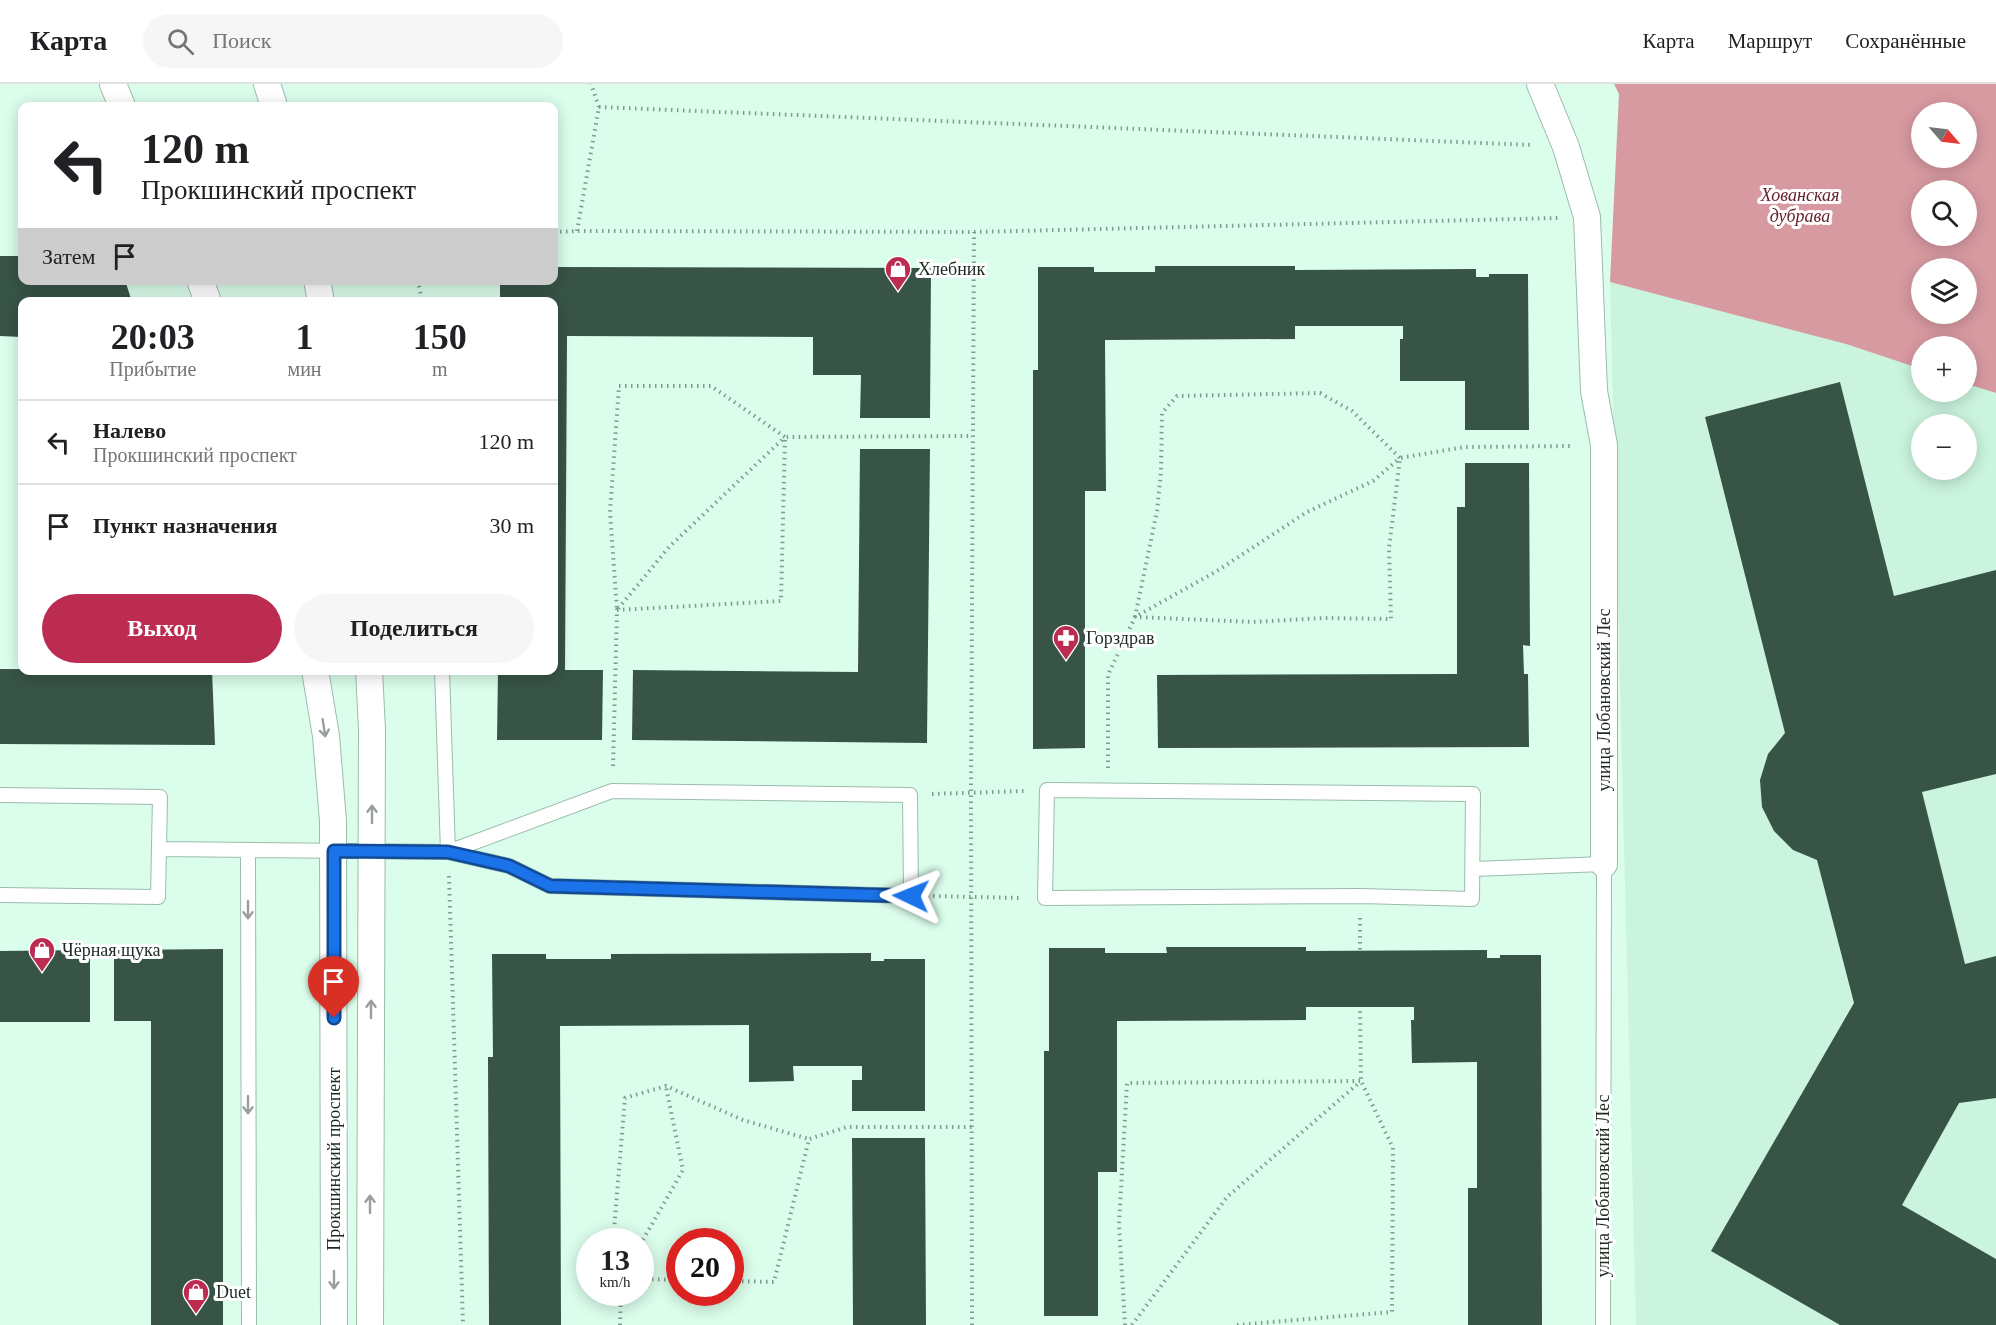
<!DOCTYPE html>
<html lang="ru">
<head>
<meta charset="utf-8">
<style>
  body { margin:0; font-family:Georgia,serif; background:#f6f6f6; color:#202124; height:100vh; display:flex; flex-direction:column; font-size:22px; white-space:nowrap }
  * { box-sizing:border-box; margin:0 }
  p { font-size:20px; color:#757577 }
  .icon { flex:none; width:33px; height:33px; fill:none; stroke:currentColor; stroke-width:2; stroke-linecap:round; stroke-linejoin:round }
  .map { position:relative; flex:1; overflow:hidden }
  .side { position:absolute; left:18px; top:213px; width:540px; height:378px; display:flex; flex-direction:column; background:#fff; border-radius:12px; box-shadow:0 3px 15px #0003 }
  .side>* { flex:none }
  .top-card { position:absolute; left:18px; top:18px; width:540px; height:183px; border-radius:12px; box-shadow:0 3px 15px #0003; background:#fff; color:#202124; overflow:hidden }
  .needle { width:39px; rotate:118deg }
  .tools { position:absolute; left:1911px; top:18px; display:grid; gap:12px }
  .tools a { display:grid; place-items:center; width:66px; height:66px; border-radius:50%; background:#fff; box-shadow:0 3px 15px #0003; font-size:30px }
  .speed { position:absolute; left:576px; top:1144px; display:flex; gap:12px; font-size:30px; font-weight:700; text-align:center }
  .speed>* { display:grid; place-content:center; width:78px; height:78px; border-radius:50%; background:#fff; box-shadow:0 3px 15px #0003; line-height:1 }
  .speed small { font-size:15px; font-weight:400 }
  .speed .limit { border:9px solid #d22; background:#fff; color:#111 }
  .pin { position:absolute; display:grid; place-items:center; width:51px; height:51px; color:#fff; margin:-62px -26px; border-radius:50% 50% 50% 0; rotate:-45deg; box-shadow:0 0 6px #0007 }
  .pin .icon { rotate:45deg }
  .me { position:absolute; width:66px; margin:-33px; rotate:272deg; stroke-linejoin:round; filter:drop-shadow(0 0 4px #0008) }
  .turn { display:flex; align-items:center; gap:21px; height:126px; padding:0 24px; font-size:27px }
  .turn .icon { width:78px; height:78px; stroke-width:2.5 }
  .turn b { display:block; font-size:42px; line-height:51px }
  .then { display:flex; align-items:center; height:57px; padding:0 24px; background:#0003; gap:12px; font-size:22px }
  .eta { display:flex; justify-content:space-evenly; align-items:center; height:102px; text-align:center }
  .eta b { font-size:36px; font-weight:800; line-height:42px }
  .action { display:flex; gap:12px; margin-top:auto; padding:12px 24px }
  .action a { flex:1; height:69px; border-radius:36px; background:#bc2c51; color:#fff; font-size:24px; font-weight:800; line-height:69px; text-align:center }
  .action a+a { background:#f6f6f6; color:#202124 }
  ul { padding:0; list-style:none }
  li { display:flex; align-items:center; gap:18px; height:84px; padding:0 24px; border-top:2px solid #e0e0e0 }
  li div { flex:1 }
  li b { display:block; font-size:22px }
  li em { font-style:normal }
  header { display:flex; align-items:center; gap:36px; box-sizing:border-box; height:84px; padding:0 30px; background:#fff; border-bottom:2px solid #e0e0e0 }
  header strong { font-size:28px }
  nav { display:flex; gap:33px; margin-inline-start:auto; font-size:21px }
  .search { width:420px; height:54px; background:#f6f6f6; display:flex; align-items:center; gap:15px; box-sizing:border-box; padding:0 21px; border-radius:33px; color:#757577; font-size:22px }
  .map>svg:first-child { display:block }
  .built { fill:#caf4de; fill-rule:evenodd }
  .forest { fill:#d89aa1; fill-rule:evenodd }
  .building { fill:#375446 }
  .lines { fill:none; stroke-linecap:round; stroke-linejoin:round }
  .lane-casing { stroke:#9bbcab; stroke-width:16 }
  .street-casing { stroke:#9bbcab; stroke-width:28 }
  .path { stroke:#829a8d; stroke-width:4; stroke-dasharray:1.5 4.5; stroke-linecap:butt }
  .lane { stroke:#fff; stroke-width:14 }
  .street { stroke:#fff; stroke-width:26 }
  .oneway { stroke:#999f9c }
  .route-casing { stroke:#114b97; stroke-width:15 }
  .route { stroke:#1a73e8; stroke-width:10 }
  .labels { text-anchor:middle; stroke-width:6; stroke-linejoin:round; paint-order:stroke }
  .park-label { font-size:18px; font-style:italic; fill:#651c2c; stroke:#fff }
  .poi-label { font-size:18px; fill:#1c2922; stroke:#fff; text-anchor:start }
  .street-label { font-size:18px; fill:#1c2922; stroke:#fff }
</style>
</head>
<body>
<header>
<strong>Карта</strong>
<div class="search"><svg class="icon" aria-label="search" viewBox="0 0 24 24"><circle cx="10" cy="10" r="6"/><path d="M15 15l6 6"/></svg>Поиск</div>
<nav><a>Карта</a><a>Маршрут</a><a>Сохранённые</a></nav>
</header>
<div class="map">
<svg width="1996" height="1241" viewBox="0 0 1996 1241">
  <rect width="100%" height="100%" fill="#dbfdeb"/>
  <path class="built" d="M1610,198L1846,260L1921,285L1922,308H1966L1967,300L1996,309V1241H1636ZM1922,340H1966V386H1922Z"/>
  <path class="forest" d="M1614,0H1996V309L1967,300L1966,262H1922L1921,285L1846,260L1610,198L1619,10ZM1922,28H1966V74H1922ZM1966,106V152H1922V106ZM1966,184V230H1922V184Z"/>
  <path class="building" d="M0,172H22V196H125L132,218H22V253L0,252Z
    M1155,182H1295V186L1476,185V193H1489V190H1528L1529,346H1465V297H1400V255H1403V242H1295V255L1105,256L1106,407H1085V664L1033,665V286H1038V183H1094V188H1155Z
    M554,183L931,184L930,334H860L861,291H813V253L567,252L565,586H603L602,656H497L498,586H554V218H500V196H554Z
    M1840,298L1894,512L1996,486V690L1922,708L1965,880L1996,872V1014L1959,1019L1902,1121L1996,1175V1241H1840L1711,1167L1854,919L1817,776L1793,766L1774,747L1762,723L1760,696L1768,670L1785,649L1705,333Z
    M860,365H930L927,659L632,656L633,586L858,588Z
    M1465,379H1529L1530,562L1523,561L1524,590H1528L1529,663L1158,664L1157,591L1457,590V423H1465Z
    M0,585L212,586L215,661L0,660Z
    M1166,863H1306V867L1487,866V874H1500V871H1541L1542,1241H1468V1104H1477V978L1412,979L1411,936H1414V923H1306V936L1117,937V1088H1098V1232H1044V967H1049V864H1105V869H1167Z
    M223,865V1241H151V937H114V866Z
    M90,866V938H0V867Z
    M871,869V877H884V875H925V1027H852V996H862V982H793L794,997L749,998V941L560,942L561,1241H489L488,973H493L492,870H546V875H611V870Z
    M852,1054H925L926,1241H853Z"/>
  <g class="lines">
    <g class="lane-casing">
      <path id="lane" d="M1047,706L1473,710L1472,815L1360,812L1045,814Z
        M612,707L910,711L911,812L550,802L509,782L448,768Z
        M0,711L160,713L158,813L0,811
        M159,765L448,768L442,586
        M248,768L249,1241
        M1473,785L1604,780L1603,1241"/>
    </g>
    <g class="street-casing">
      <path id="street" d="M113,0L122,22
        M267,0L274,22
        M1540,0L1566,63L1587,133L1594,307L1604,361V780
        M200,196L208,218
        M317,196L321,218
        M315,586L326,652L333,737L334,1241
        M369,586L372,646L370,1241"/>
    </g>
    <path class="path" d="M599,23L1532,61
      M577,147L599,23L591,0
      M554,148L577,147L974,148L1558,134
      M418,196L422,218
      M619,302H711L785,353L669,463L617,526L610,428Z
      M1320,309L1352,327L1400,374L1373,397L1307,428L1217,487L1135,533L1157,427L1161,388L1162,329L1177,312Z
      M613,682L617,526L781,517L785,353L972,352
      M1108,684V591L1135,533L1253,538L1325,534L1391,535L1389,465L1400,374L1465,363L1573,362
      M932,710L1024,707
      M449,792L463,1241
      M933,812L1021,814
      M1360,834V867
      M613,1158L625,1014L666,1002L743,1036L809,1055
      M640,1161L683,1086L666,1003
      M640,1195L680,1196
      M730,1197L774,1198L809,1055L847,1043H972
      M620,1241L621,1209
      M972,1241L971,708L974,148
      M1125,1241L1119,1140L1127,999L1361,997
      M1132,1241L1227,1113L1360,998
      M1237,1241L1392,1228L1393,1064L1361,997L1360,923"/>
    <use href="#lane" class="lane"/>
    <use href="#street" class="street"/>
  </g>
  <defs><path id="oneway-shaft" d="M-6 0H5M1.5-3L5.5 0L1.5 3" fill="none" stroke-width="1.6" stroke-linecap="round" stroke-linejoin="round" transform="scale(1.5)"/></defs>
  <g class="oneway">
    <use href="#oneway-shaft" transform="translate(324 644) rotate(81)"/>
    <use href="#oneway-shaft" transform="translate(372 730) rotate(-90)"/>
    <use href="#oneway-shaft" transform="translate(248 826) rotate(90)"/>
    <use href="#oneway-shaft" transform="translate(371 925) rotate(-90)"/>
    <use href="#oneway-shaft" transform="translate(248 1021) rotate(90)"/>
    <use href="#oneway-shaft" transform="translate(370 1120) rotate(-90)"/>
    <use href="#oneway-shaft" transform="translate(334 1196) rotate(90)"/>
  </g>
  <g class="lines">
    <g class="route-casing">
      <path id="route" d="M334,934V767L448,768L509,782L550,802L911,812"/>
    </g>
    <use href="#route" class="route"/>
  </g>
  <defs>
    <g id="shop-pin" transform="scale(1.35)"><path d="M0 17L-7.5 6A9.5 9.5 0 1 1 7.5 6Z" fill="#bc2c51" stroke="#fff"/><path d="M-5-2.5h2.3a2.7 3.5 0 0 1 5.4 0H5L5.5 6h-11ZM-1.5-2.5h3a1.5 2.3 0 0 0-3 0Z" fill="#fff"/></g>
    <g id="pharmacy-pin" transform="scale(1.35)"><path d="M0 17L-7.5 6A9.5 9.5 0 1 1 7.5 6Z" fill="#bc2c51" stroke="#fff"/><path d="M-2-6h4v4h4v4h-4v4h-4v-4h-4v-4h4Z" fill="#fff"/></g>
  </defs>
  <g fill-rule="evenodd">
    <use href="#shop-pin" x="898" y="185"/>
    <use href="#pharmacy-pin" x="1066" y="554"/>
    <use href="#shop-pin" x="42" y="866"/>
    <use href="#shop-pin" x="196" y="1208"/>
  </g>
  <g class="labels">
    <g class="park-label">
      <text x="1800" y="117">Хованская<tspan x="1800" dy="21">дубрава</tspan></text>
    </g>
    <g class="poi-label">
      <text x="918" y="191">Хлебник</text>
      <text x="1086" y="560">Горздрав</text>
      <text x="62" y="872">Чёрная щука</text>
      <text x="216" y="1214">Duet</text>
    </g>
    <g class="street-label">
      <text transform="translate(1604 616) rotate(-90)" y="6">улица Лобановский Лес</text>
      <text transform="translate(334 1075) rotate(-90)" y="6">Прокшинский проспект</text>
      <text transform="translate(1603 1102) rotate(-90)" y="6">улица Лобановский Лес</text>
    </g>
  </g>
</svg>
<div class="tools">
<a><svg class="needle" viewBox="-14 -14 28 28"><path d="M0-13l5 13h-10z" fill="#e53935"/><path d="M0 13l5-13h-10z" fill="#757577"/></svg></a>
<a><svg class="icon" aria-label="search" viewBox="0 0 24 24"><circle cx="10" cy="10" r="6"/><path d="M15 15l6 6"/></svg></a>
<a><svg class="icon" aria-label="layers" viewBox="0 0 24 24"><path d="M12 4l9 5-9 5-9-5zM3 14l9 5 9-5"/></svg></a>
<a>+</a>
<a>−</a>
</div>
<div class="speed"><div>13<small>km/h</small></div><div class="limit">20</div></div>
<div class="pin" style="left:334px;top:934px;background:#d93025"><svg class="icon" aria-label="arrive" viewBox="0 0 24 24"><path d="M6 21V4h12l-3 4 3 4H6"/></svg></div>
<svg class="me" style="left:911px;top:812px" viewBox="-20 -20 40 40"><path d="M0-17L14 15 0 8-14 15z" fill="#1a73e8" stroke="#fff" stroke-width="4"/></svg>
<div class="top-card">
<div class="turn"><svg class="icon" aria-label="left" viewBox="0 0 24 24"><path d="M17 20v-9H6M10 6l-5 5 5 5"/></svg><div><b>120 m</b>Прокшинский проспект</div></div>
<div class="then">Затем<svg class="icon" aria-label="arrive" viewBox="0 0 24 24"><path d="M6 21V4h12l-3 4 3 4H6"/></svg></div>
</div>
<section class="side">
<div class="eta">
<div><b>20:03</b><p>Прибытие</p></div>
<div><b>1</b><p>мин</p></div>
<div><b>150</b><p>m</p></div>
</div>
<ul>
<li><svg class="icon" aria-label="left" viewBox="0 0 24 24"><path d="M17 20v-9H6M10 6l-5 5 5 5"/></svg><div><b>Налево</b><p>Прокшинский проспект</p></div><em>120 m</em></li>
<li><svg class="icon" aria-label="arrive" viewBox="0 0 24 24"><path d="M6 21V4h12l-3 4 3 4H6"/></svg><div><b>Пункт назначения</b></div><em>30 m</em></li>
</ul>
<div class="action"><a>Выход</a><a>Поделиться</a></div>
</section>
</div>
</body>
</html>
